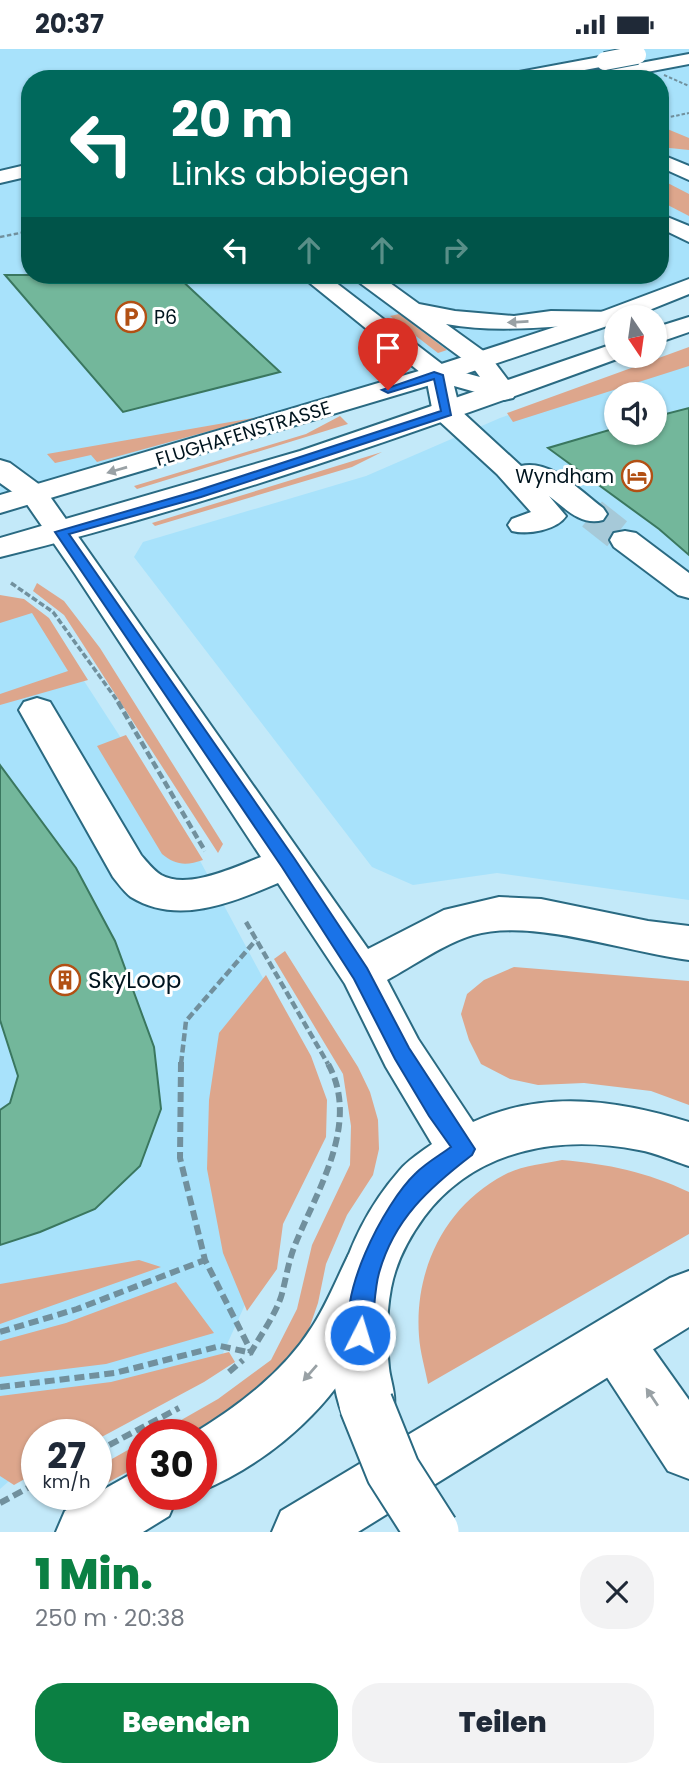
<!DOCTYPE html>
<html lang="de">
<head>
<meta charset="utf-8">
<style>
  body { margin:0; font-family:Poppins,sans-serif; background:#f2f2f3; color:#1f2937; height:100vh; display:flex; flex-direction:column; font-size:26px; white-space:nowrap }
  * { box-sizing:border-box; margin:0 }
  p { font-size:23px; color:#747a83 }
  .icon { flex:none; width:38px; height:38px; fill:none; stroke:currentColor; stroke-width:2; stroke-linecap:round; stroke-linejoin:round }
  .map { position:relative; height:1483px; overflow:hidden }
  .drawer { display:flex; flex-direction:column; background:#fff; flex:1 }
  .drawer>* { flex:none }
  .banner { position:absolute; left:21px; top:21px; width:648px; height:214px; border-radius:28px; box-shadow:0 2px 5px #0004; background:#00695c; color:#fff; overflow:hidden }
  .needle { width:46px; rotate:167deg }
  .tools { position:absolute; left:604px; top:256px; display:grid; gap:14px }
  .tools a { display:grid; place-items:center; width:63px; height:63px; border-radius:50%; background:#fff; box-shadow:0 2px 5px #0004; font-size:35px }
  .speed { position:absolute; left:21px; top:1370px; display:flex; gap:14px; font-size:35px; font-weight:700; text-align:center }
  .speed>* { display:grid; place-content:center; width:91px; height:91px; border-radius:50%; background:#fff; box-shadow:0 2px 5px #0004; line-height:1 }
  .speed small { font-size:18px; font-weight:400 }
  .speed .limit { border:10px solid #d22; background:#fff; color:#111 }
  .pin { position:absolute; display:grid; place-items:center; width:60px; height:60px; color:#fff; margin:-72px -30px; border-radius:50% 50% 50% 0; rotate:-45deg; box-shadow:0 0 7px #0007 }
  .pin .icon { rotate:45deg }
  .me { position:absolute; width:77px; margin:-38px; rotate:5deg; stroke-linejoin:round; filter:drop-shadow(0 0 5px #0008) }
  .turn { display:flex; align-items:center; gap:24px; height:147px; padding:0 35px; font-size:32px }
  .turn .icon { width:91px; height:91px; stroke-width:2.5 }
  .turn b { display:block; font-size:49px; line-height:60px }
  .lanes { display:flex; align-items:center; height:66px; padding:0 35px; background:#0003; justify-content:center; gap:35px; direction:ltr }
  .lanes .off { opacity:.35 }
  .round { display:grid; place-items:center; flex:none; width:74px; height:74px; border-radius:28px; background:#f2f2f3 }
  .summary { display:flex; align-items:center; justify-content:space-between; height:119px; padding:0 35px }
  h1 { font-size:42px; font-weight:800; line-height:52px; color:#0b8043 }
  .cta { display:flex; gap:14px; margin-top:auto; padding:14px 35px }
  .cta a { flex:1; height:80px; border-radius:28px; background:#0b8043; color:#fff; font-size:28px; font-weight:800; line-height:80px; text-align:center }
  .cta a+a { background:#f2f2f3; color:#1f2937 }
  .status { display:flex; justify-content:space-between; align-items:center; height:49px; padding:0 35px; background:#fff; direction:ltr }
  .status svg { height:19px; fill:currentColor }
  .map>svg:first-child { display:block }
  .built { fill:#a8e2fb; fill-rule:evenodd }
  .green { fill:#dda68c }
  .building { fill:#73b79b; stroke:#3a775f; stroke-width:2 }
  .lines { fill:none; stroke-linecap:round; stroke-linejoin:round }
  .minor-tunnel { stroke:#a6c9d8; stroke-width:32; stroke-dasharray:32 16; stroke-linecap:butt }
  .minor-casing { stroke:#2a6a82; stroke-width:4 }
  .major-casing { stroke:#2a6a82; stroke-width:4 }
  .highway-casing { stroke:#2a6a82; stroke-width:4 }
  .path-far4 { stroke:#71909d; stroke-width:2; stroke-dasharray:3.5 2; stroke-linecap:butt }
  .path-far3 { stroke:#71909d; stroke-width:2.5; stroke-dasharray:4.5 2.5; stroke-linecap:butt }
  .path-far2 { stroke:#71909d; stroke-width:3.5; stroke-dasharray:6 2.5; stroke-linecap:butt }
  .path-far1 { stroke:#71909d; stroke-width:4.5; stroke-dasharray:8 3.5; stroke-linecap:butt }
  .path { stroke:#71909d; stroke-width:6; stroke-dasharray:10 5; stroke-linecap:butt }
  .minor { fill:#fff; fill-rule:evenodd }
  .major { fill:#fff; fill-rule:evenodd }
  .highway { fill:#fff; fill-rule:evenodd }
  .minor-bridge-far1-casing { stroke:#2a6a82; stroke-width:20; stroke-linecap:butt }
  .minor-bridge-casing { stroke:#2a6a82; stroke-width:57; stroke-linecap:butt }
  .path-bridge { stroke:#71909d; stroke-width:2; stroke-dasharray:3.5 2; stroke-linecap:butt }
  .minor-bridge-far1 { stroke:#fff; stroke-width:18 }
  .minor-bridge { stroke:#fff; stroke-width:53 }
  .oneway { fill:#99a1a5 }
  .route { fill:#1a73e8; stroke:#114b97; stroke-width:2 }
  .labels { text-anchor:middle; stroke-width:6; stroke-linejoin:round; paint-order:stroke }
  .far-poi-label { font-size:19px; fill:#00141e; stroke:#fff; text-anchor:start }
  .far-street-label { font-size:19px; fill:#00141e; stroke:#fff }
  .poi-label { font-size:23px; fill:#00141e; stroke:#fff; text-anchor:start }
</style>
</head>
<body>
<div class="status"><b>20:37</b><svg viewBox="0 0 49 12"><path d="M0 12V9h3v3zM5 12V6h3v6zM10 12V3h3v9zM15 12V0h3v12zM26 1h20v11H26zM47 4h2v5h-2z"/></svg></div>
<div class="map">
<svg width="689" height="1483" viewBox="0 0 689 1483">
  <rect width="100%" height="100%" fill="#c3e9f9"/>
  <path class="built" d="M0,0H689V237L0,455ZM30,30H660V226H30Z
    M689,302V851L497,824L413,836L372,818L134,508L143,493L366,427L500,369ZM616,345H654V383H616Z
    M0,550L42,567L198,808L265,933L248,1249L219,1313L37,1386L16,1426L0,1440Z"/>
  <path class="green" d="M660,77L689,89V101L660,98Z
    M660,130L689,145V167L660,152Z
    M399,265L447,301L438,304L390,267Z
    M689,298V317L513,373L507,364Z
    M264,367L97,413L91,406L55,414L47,405Z
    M340,367L348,375L137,440L134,437L306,385Z
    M382,403L352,418L155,477L152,474Z
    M37,534L64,552L100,599L223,795L218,804L64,566L33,542Z
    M0,546L24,550L49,569L88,631L0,656V645L68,622L32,564L0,574Z
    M126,686L203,811C186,817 175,816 162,805L97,697Z
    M285,902L358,1018L370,1043L378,1071L379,1100L373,1126L347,1166L326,1215L318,1254L302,1300L273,1336L197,1386H155L218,1350L271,1311L297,1260L312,1196L350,1116L351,1077L343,1025L274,910Z
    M514,918L689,932V1056L651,1042L584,1034L538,1036L510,1030L481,1015L469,991L461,965L467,945L484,931Z
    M266,926L311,1007L327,1051L326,1088L283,1175L277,1220L247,1262L223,1204L207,1120L209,1051L219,984Z
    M562,1111C608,1115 647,1123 689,1143V1185L428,1335C425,1319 420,1303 419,1287C414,1221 445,1157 504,1126C520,1117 544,1115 562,1111Z
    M139,1211L161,1218L0,1275V1235Z
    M176,1233L214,1284L106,1315L0,1328V1292L66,1274Z
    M229,1303L235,1313L204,1333L96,1391V1386H37V1423L14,1436L0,1427V1347L111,1333Z
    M142,1393V1415L96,1440V1419Z"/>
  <path class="building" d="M5,226H176L280,323L123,363Z
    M689,359V506L659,480L548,399L616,379V383H654V368Z
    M0,716L76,819L115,892L154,998L161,1060L140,1117L95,1160L40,1183L0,1196V1061L10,1054L18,1027L0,971Z"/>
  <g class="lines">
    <path class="minor-tunnel" d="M592,465L625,491"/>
    <g class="minor-casing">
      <path id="minor" d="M689,5V15L610,30H573L581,25Z
        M605,7L613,12L611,16L537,30H500L508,25Z
        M660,105L689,117V131L660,118Z
        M30,115V127L0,134V122Z
        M660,165L689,177V193L660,179Z
        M300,226H326L447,319L480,328L471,316L356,231L353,226H379L419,255L455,262L514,267L551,262L619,263L622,268H616V274L610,275C555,276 501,285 446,275L489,306L517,343L513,349L504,351L454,337L460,361L521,417C551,410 580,442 603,459L607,465L603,471C581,477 566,460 549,447L566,467C557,481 528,486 512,482L508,476L512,470L531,463L497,425L437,370L433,364L426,328Z
        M0,411L10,414L44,439L368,900L444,861L499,848L541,850L648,872L689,877V911C624,903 534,869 473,886C445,894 413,917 387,931L418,990L473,1073C544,1040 618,1051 689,1073V1117C673,1112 656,1104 639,1101C559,1085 475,1100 424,1168C408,1190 396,1213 391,1239C386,1266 386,1292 389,1319C390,1330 396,1345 394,1356C393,1362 389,1369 386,1375L366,1383L346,1375C311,1291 341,1188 399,1122C408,1111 421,1103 432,1095L386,1018L345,935L278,834C233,853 178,877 131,848C124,843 118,834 113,828L19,661L24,653L37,649L50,653L141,806C147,813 153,821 161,826C188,841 235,818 261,808L75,525L24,451L0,434Z
        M625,482L636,484L689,524V549L678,546L614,498L610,491L614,484Z"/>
    </g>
    <g class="major-casing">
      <path id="major" d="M689,230V245L632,268H616V274L447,331L0,464V446L429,319L601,263Z
        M689,268V283L654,295V279Z
        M616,294V306L625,307C420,382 212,456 0,508V489L300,402Z
        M368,1197L387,1205L394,1223C381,1256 368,1291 349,1320C315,1373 259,1418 201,1442V1386H191C237,1358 283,1324 312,1278C327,1255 337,1229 349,1205Z
        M689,1222V1278L358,1483H272L281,1462L670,1229Z
        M142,1419V1446H178L169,1467L143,1483H56L65,1462Z"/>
    </g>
    <g class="highway-casing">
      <path id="highway" d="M616,1266L635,1275L689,1351V1430L668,1422L597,1313L588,1294L597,1275Z"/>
    </g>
    <path class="path-far4" d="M432,24L444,30
      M660,70L689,64"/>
    <path class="path-far3" d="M0,188L30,182
      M564,232L590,226"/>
    <path class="path-far2" d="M11,534L53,563L119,654"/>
    <path class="path-far1" d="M118,653L205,802
      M246,873L328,1015
      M181,1015L186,972L256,891"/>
    <path class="path" d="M181,1013L180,1109L205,1211L252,1304
      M0,1283L77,1260L205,1211
      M250,1305C260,1287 274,1268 281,1248C286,1231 288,1213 295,1196C317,1141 362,1073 327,1013
      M229,1323L243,1311
      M0,1338L115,1324L220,1297L252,1304
      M96,1403L179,1359
      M0,1454L37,1434"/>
    <use href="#minor" class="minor"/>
    <use href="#major" class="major"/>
    <use href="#highway" class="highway"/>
    <g class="minor-bridge-far1-casing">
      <path id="minor-bridge-far1" d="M605,12L637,6"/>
    </g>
    <g class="minor-bridge-casing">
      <path id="minor-bridge" d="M366,1355L393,1422L432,1483"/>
    </g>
    <path class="path-bridge" d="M664,26L689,37"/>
    <use href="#minor-bridge-far1" class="minor-bridge-far1"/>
    <use href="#minor-bridge" class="minor-bridge"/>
  </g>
  <defs><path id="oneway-solid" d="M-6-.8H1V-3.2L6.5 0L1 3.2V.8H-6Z" transform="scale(1.75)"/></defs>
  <g class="oneway">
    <use href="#oneway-solid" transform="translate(518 273) rotate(177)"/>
    <use href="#oneway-solid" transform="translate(117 421) rotate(164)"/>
    <use href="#oneway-solid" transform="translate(310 1324) rotate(131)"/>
    <use href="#oneway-solid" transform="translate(652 1348) rotate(-124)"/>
  </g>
  <path class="route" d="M434,323L443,326L451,366L201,448L69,485L294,809L367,919L409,999L475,1100L472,1106C429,1139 394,1170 379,1224C373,1245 375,1276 368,1294L360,1297L352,1294C334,1251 384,1154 416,1124C426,1114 440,1106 451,1098L429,1067L395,1010L354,930L282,818L55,483L193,443L441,362L434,330L388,344L382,341Z"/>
  <defs>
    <g id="parking-ring" transform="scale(1.575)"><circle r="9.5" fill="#fff" stroke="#b25014" stroke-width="1.5"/><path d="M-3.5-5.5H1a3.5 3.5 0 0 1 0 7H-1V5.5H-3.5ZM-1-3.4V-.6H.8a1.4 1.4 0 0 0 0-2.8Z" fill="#b25014"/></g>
    <g id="hotel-ring" transform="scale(1.575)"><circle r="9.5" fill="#fff" stroke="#b25014" stroke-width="1.5"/><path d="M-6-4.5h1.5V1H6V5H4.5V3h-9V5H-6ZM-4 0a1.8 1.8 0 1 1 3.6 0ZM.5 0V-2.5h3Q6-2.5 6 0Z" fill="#b25014"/></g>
    <g id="building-ring" transform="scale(1.575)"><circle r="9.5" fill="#fff" stroke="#b25014" stroke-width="1.5"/><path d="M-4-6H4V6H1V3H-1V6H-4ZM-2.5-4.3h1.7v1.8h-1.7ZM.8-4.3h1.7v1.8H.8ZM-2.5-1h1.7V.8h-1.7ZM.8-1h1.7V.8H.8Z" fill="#b25014"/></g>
  </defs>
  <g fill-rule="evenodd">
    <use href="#parking-ring" x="131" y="268"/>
    <use href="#hotel-ring" x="637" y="427"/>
    <use href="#building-ring" x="65" y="931"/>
  </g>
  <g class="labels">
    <g class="far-poi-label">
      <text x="154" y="275">P6</text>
      <text x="614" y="434" text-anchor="end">Wyndham</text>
    </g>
    <g class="far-street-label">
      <text transform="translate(243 384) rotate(-17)" y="7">FLUGHAFENSTRASSE</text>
    </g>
    <g class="poi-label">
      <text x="88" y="939">SkyLoop</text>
    </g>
  </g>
</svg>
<div class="tools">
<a><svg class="needle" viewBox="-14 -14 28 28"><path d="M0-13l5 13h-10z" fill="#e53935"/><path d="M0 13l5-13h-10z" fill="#747a83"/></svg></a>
<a><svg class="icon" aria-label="sound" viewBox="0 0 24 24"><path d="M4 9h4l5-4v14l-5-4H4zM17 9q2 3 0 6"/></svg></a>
</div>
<div class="speed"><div>27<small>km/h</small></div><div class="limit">30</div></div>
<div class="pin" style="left:388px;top:341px;background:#d93025"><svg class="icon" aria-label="arrive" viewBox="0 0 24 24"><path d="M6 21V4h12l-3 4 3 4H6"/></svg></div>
<svg class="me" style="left:360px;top:1286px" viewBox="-20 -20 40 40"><circle r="17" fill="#1a73e8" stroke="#fff" stroke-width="3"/><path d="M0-11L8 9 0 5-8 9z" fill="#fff"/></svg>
<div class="banner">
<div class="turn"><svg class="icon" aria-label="left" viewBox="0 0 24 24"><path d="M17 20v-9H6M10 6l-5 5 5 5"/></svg><div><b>20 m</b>Links abbiegen</div></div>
<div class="lanes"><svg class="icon" aria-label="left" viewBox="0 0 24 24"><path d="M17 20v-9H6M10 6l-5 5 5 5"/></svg><svg class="icon off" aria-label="ahead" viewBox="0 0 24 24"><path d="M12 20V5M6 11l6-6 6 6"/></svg><svg class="icon off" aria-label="ahead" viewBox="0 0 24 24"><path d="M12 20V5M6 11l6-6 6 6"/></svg><svg class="icon off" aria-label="right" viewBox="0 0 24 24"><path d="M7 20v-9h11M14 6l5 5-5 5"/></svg></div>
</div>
</div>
<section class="drawer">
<div class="summary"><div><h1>1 Min.</h1><p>250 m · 20:38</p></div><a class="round"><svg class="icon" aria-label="close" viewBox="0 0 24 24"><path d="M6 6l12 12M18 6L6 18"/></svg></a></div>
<div class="cta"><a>Beenden</a><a>Teilen</a></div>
</section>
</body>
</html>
